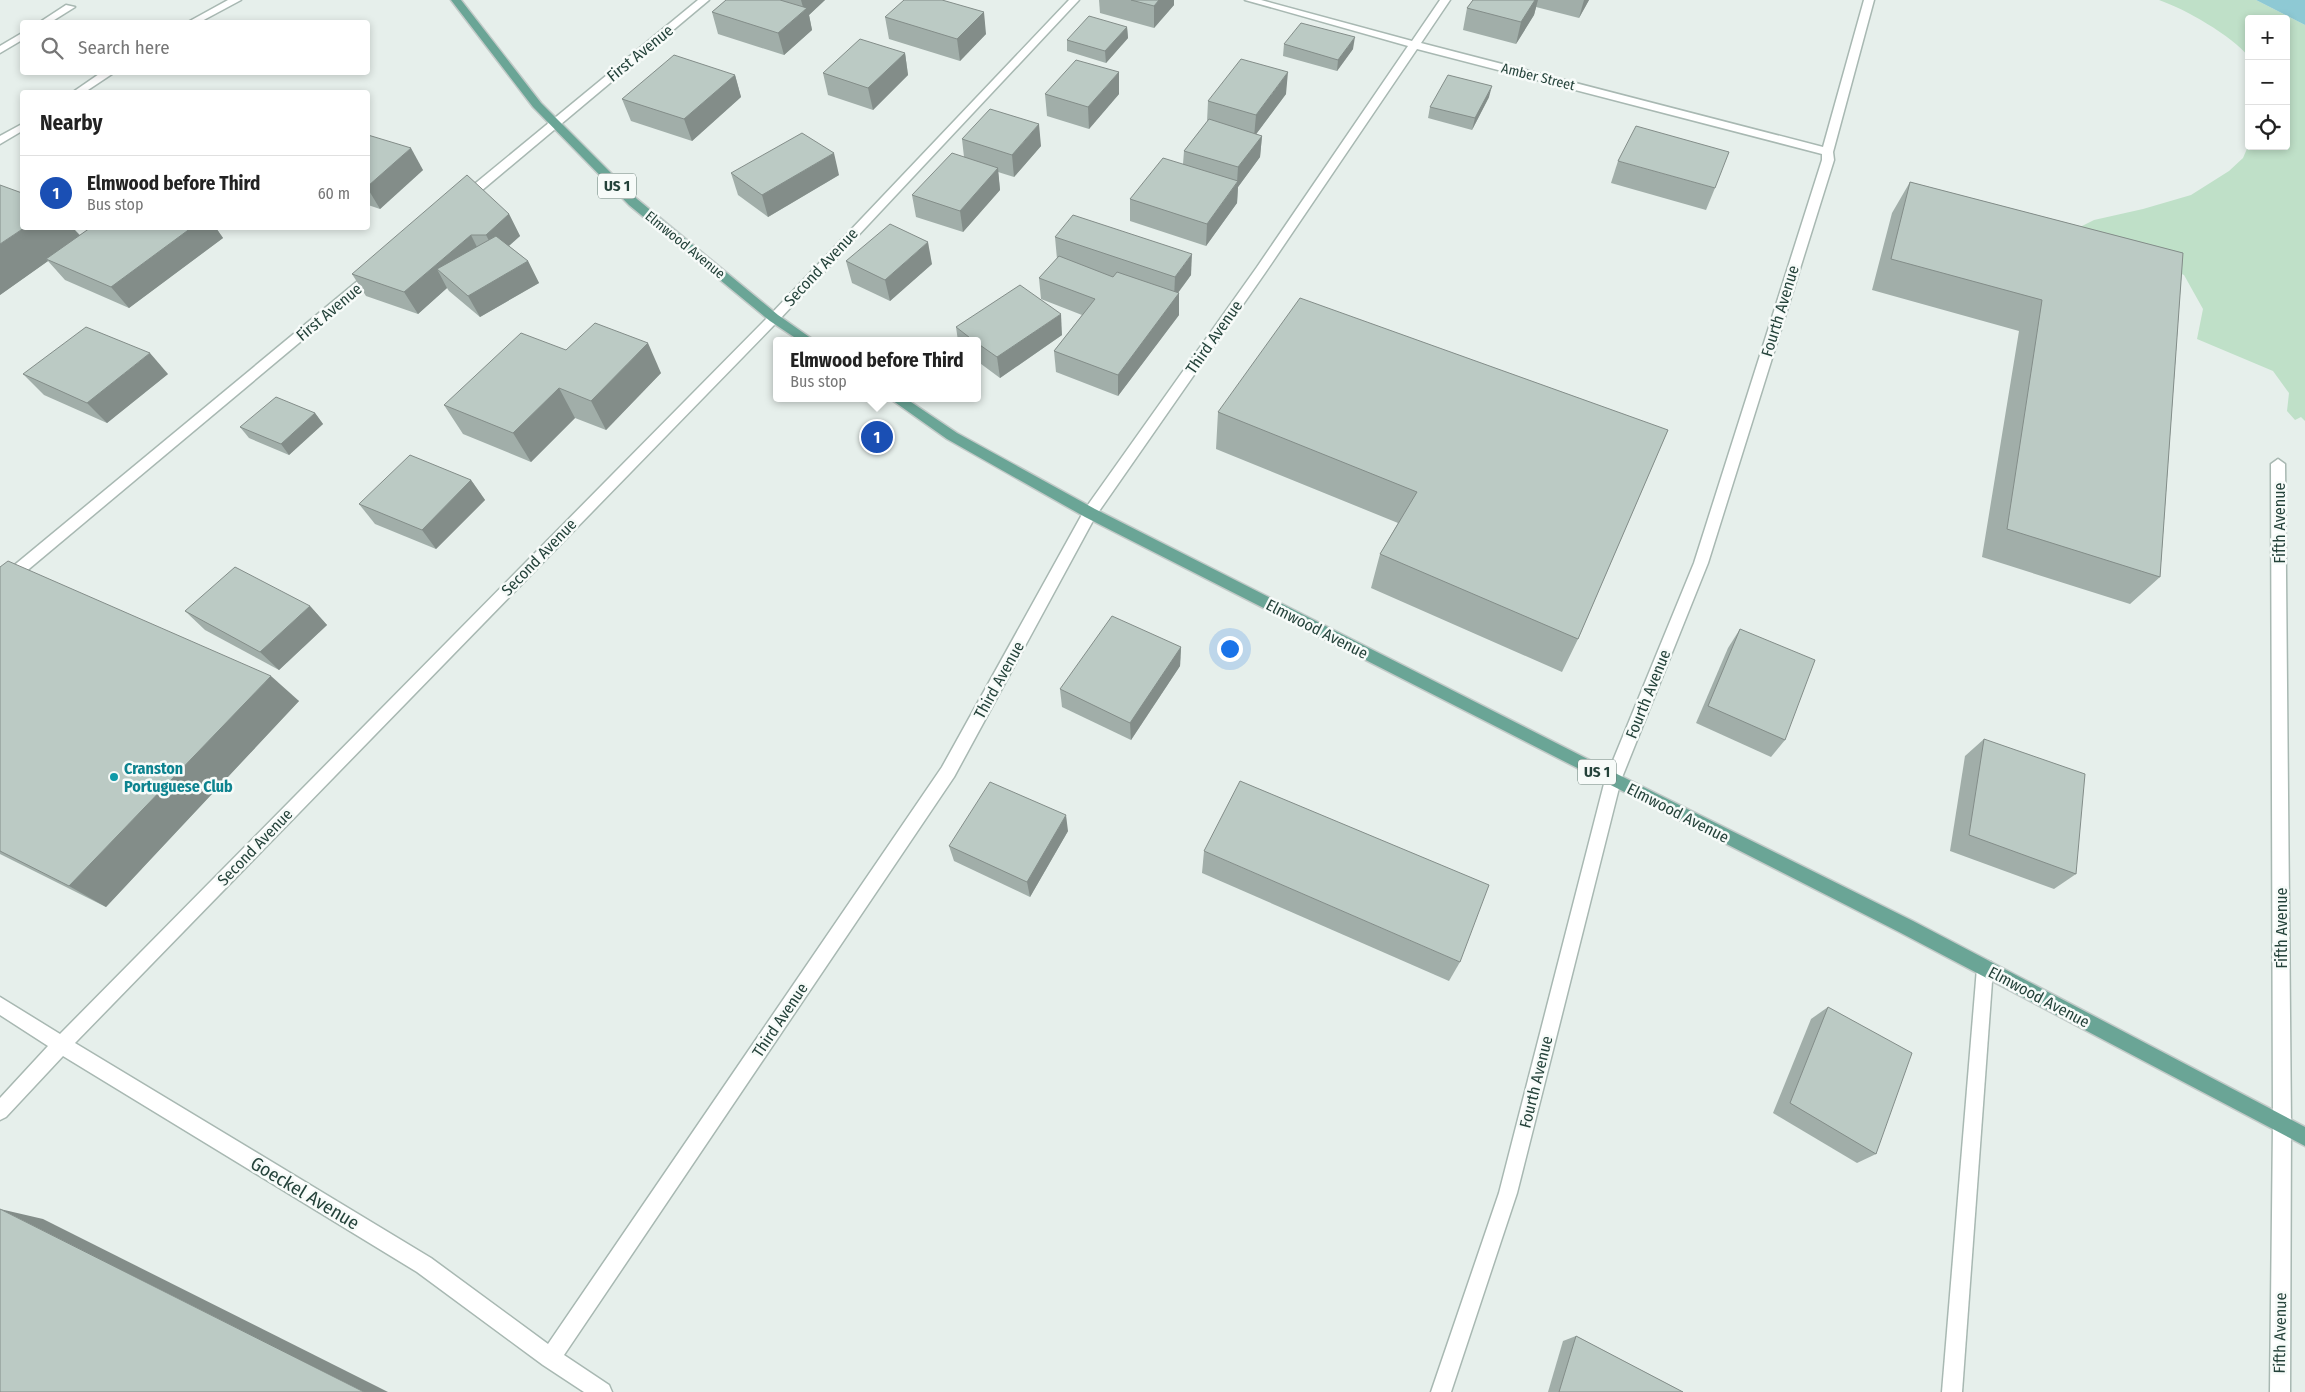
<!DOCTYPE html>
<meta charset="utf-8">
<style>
:root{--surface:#fff;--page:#f2f2f2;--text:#222;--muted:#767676;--line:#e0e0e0;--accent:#7c3aed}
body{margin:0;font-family:"Fira Sans Condensed",sans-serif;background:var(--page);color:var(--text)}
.controls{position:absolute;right:15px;top:15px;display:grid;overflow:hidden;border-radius:5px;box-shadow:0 2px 8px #0003}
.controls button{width:45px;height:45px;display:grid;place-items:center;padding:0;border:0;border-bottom:1px solid var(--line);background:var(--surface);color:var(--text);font:25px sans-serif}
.you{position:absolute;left:1229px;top:648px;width:18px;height:18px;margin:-12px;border:4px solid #fff;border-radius:50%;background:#1a73e8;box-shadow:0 0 0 8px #1a73e833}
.badge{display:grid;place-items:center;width:32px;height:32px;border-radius:50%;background:var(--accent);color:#fff;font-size:16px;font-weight:700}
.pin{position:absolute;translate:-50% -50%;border:2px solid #fff;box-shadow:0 1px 5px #0006}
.popup{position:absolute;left:773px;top:337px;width:208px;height:65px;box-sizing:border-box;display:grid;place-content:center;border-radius:5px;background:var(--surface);filter:drop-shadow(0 1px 4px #0005);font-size:16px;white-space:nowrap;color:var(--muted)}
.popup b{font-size:19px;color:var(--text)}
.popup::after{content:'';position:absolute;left:50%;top:100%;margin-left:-10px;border:10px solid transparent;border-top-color:var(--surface)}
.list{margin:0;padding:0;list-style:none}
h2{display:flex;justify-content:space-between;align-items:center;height:65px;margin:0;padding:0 20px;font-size:21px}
h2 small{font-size:16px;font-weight:400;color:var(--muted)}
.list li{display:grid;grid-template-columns:32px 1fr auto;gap:15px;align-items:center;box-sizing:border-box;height:75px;padding:0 20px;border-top:1px solid var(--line)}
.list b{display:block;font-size:19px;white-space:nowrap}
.list p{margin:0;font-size:16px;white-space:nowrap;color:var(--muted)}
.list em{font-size:16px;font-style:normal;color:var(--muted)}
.icon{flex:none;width:28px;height:28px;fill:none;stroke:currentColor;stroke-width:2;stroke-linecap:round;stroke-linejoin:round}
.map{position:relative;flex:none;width:2305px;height:1392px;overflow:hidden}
.search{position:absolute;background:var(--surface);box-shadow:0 2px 8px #0003;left:20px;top:20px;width:350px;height:55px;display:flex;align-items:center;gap:12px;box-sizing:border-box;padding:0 18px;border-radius:5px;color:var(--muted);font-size:19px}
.panel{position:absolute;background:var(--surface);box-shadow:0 2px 8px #0003;left:20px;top:90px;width:350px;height:140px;border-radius:5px}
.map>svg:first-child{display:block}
.green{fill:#bfe0c8}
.water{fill:#8ec9d4}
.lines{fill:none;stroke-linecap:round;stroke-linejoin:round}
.minor-casing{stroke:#a8b8b2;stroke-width:3}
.major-casing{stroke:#c2cac8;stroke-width:3}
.minor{fill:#fff;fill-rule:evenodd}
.major{fill:#6aa596;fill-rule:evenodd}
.wall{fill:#a1aea9}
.shaded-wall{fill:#838d89}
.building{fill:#bbcac4;stroke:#838d89}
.culture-dot{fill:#0f9aa8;stroke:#f7fbf9;stroke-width:2}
.labels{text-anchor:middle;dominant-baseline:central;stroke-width:5;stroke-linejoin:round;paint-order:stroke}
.far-street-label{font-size:14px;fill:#24423a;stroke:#f7fbf9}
.shield{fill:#f7fbf9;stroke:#637a73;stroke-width:1}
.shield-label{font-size:15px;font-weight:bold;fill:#24423a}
.street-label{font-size:16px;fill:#24423a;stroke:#f7fbf9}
.culture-label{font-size:16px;font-weight:bold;fill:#0d838f;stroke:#f7fbf9;text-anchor:start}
.near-street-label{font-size:19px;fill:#24423a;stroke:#f7fbf9}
</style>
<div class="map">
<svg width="2305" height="1392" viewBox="0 0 2305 1392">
<rect width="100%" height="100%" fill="#e6efeb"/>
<path class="green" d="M2159 0H2256L2305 25V421L2301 417 2295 420 2287 411 2289 393 2273 371 2197 339 2203 309 2184 275 2074 230 2094 220 2143 209 2191 195 2229 171 2243 158 2249 144V146H2286V19H2249V57C2231 35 2185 9 2159 0Z"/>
<polygon class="water" points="2256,0 2305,0 2305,25"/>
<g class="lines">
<defs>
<g id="minor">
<polygon points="228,0 241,0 200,22 188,22"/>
<polygon points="698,0 709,0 468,202 460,202 460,196"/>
<polygon points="1069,0 1079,0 778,321 75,1043 431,1258 548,1344 942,767 1085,509 1257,267 1408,46 1245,0 1261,0 1412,41 1440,0 1450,0 1421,43 1823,147 1864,0 1874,0 1833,152 1834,160 1708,563 1621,780 1517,1193 1451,1392 1431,1392 1499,1193 1605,780 1694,563 1822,160 1822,154 1417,49 1265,273 1095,517 954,777 564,1355 609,1385 612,1392 584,1392 543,1365 417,1272 63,1056 6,1117 0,1120 0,1098 48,1046 0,1015 0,997 60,1034 770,315"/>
<polygon points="66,5 75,7 51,22 40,22"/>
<polygon points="22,33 22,40 0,53 0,46"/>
<polygon points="102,72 115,72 85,92 73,92"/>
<polygon points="22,124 22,131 0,144 0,136"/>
<polygon points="375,269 381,273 379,276 5,589 0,591 0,577 371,270"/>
<polygon points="2278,459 2285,464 2291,1125 2290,1392 2270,1392 2273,1125 2271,464"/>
<polygon points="1985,960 1991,962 1993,968 1962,1392 1942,1392 1977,968 1979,962"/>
</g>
<g id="major">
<polygon points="451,0 461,0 541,103 637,199 778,315 815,341 800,341 770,321 629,205 533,107"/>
<polygon points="889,398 905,398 957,433 1095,509 1619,775 1913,921 2305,1127 2305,1146 1901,933 1085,517 947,439"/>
</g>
</defs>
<use href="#minor" class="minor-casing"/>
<use href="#major" class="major-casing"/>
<use href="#minor" class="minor"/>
<use href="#major" class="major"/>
</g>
<g class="wall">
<polygon points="726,0 825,0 809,15 812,30 784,55 718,34 712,12"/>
<polygon points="1099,0 1174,0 1174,5 1154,28 1100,13"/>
<polygon points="1473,0 1589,0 1579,18 1536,7 1534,15 1516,44 1463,30 1467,8"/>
<polygon points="885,17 986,34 960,61 889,39"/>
<polygon points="1127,27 1128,38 1106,63 1067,51 1067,40"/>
<polygon points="1284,44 1353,49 1337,71 1283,56"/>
<polygon points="905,53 908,75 873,110 828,95 823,73"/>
<polygon points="735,75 741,97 692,141 631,121 622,99"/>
<polygon points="1045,94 1119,94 1089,129 1047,116"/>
<polygon points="1286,94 1256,134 1262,136 1260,157 1238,187 1237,203 1206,246 1130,221 1130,199 1183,164 1184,151 1207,122 1208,101"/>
<polygon points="1489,97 1472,130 1428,118 1430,107"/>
<polygon points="368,135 423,170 380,209 368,205"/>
<polygon points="962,139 1041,146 1014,177 998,172 1000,190 963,232 916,217 912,195 964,157"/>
<polygon points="1618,161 1715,188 1706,210 1611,183"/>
<polygon points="731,173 839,175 768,217 738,195"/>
<polygon points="1910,182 2183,253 2160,577 2130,604 1982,557 2019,331 1872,290 1892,213"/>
<polygon points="509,214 520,236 509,246 528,261 539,283 480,317 449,291 447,288 418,314 366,296 352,274"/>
<polygon points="22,228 73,228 80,235 90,228 216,228 223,238 129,308 65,280 48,261 0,295"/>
<polygon points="257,228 269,228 265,230"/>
<polygon points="1055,237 1191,275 1178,293 1179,293 1179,315 1118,396 1056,372 1054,351 1082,315 1041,299 1039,278 1057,259"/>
<polygon points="846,261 932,264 890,301 852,283"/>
<polygon points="956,327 1062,335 1000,378 977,361 977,341 958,341"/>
<polygon points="566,350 661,373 606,430 575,418 531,462 463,434 444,405"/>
<polygon points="23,374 168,374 107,423 44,395"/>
<polygon points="1218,412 1668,430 1578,639 1562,672 1371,588 1380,554 1398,523 1216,449"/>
<polygon points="315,413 323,424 289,455 249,438 240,427"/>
<polygon points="471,480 485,500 436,549 375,524 359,504"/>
<polygon points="0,567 299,701 106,907 0,854"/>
<polygon points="310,606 327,625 279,670 205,630 185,611"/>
<polygon points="1740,629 1785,740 1771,757 1696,723 1728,648"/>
<polygon points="1181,647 1180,666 1131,740 1062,707 1060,689"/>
<polygon points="1984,739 2076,874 2054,889 1950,851 1965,756"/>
<polygon points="1068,831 1030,897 954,861 949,846"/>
<polygon points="1204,851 1460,962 1449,981 1202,873"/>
<polygon points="1828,1007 1876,1154 1857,1163 1773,1113 1811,1019"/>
<polygon points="1576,1336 1683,1392 1548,1392 1563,1341"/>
</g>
<g class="shaded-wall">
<polygon points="801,0 825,0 809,15 812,30 784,55 778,33 804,11"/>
<polygon points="1159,0 1174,0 1174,5 1154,28 1154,6"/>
<polygon points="1535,0 1538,0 1534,15 1516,44 1521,22"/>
<polygon points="1584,0 1589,0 1579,18"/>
<polygon points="984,12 986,34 960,61 957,39"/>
<polygon points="1127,27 1128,38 1106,63 1105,51"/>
<polygon points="1355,37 1353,49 1337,71 1338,60"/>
<polygon points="905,53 908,75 873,110 868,88"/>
<polygon points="1119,72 1119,94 1089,129 1088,107"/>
<polygon points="1288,72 1286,94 1254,137 1256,115"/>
<polygon points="735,75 741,97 692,141 684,119"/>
<polygon points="1492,86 1489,97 1472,130 1475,118"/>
<polygon points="1039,124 1041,146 1014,177 1012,155"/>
<polygon points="1262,136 1260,157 1238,187 1237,203 1206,246 1207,224 1237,183 1238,167"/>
<polygon points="411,148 423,170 380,209 368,189 368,186"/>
<polygon points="834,153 839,175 768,217 762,195"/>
<polygon points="998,168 1000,190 963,232 960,211"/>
<polygon points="509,214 520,236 497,256 486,235"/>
<polygon points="24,228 73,228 81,237 46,259 48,261 0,295 0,244"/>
<polygon points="191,228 216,228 223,238 129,308 111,287"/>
<polygon points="471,235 482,257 437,269 447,288 418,314 404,292"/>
<polygon points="928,242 932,264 890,301 885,280"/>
<polygon points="1192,254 1191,275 1174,298 1175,277"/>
<polygon points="528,261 539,283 480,317 468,296"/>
<polygon points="1179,293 1179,315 1118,396 1118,375"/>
<polygon points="1061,314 1062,335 1000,378 997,357"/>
<polygon points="648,343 661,373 606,430 591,401"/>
<polygon points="150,353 168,374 107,423 87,403"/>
<polygon points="559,388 575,418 531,462 513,433"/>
<polygon points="315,413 323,424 289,455 281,444"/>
<polygon points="471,480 485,500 436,549 422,530"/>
<polygon points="310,606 327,625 279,670 260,652"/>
<polygon points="1181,647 1180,666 1131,740 1130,723"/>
<polygon points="271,676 299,701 106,907 69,886"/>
<polygon points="1066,815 1068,831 1030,897 1027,882"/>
<polygon points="0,1209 43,1219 388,1392 364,1392"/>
</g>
<g class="building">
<polygon points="726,0 780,0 807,8 778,33 712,12"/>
<polygon points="904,0 942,0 984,12 957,39 885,17"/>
<polygon points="1131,0 1159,0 1154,6"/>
<polygon points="1473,0 1535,0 1521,22 1467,8"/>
<polygon points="1089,16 1127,27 1105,51 1067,40"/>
<polygon points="1301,23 1355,37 1338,60 1284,44"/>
<polygon points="860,39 905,53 868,88 823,73"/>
<polygon points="674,55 735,75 684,119 622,99"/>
<polygon points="1241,59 1288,72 1256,115 1208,101"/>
<polygon points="1076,60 1119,72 1088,107 1045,94"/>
<polygon points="1448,75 1492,86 1475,118 1430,107"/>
<polygon points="990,109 1039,124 1012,155 962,139"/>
<polygon points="1209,119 1262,136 1238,167 1184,151"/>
<polygon points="1636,126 1729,152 1715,188 1618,161"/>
<polygon points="802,133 834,153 762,195 731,173"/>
<polygon points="368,135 411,148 368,186"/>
<polygon points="952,153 998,168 960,211 912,195"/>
<polygon points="1163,158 1238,181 1207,224 1130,199"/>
<polygon points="467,175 509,214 486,235 471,235 404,292 352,274"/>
<polygon points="1910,182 2183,253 2160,577 2007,529 2042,300 1891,259"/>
<polygon points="0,185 22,193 22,228 24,228 0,244"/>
<polygon points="1073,215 1192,254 1175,277 1055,237"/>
<polygon points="890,224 928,242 885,280 846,261"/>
<polygon points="90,228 191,228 111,287 46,259"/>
<polygon points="496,236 528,261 468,296 437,269"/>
<polygon points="1059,256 1113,277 1117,272 1179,293 1118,375 1054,351 1095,299 1039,278"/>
<polygon points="1020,285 1061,314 997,357 977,343 977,341 974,341 956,327"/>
<polygon points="1300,298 1668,430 1578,639 1380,554 1417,492 1218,412"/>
<polygon points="595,323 648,343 591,401 559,388 513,433 444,405 521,333 566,350"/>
<polygon points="86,327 150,353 87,403 23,374"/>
<polygon points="276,397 315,413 281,444 240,427"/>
<polygon points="410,455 471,480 422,530 359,504"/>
<polygon points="8,561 271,676 69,886 0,851 0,567"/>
<polygon points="235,567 310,606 260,652 185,611"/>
<polygon points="1112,616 1181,647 1130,723 1060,689"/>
<polygon points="1740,629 1815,660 1785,740 1708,706"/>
<polygon points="1984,739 2085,774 2076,874 1969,835"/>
<polygon points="1240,781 1489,885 1460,962 1204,851"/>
<polygon points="990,782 1066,815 1027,882 949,846"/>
<polygon points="1828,1007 1912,1053 1876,1154 1790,1103"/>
<polygon points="0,1209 364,1392 0,1392"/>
<polygon points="1576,1336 1683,1392 1559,1392"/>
</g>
<circle class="culture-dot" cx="114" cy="777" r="5"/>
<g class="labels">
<g class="far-street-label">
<text transform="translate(1538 77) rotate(14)">Amber Street</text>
<text transform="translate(685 245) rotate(39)">Elmwood Avenue</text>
</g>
<g class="shield">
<rect x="598" y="173.5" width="38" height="25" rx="4"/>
<rect x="1578" y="759.5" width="38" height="25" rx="4"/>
</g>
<g class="shield-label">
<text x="617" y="186">US 1</text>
<text x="1597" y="772">US 1</text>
</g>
<g class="street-label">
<text transform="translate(640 53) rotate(-39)">First Avenue</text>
<text transform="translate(821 267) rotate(-47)">Second Avenue</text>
<text transform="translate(1780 311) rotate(-73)">Fourth Avenue</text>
<text transform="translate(329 312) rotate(-40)">First Avenue</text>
<text transform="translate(1214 337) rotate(-55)">Third Avenue</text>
<text transform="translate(2279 523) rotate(-90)">Fifth Avenue</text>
<text transform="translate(539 557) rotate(-46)">Second Avenue</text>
<text transform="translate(1317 629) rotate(27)">Elmwood Avenue</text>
<text transform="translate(999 680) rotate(-61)">Third Avenue</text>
<text transform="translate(1648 694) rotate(-68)">Fourth Avenue</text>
<text transform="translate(1678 813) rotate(27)">Elmwood Avenue</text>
<text transform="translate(255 847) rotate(-46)">Second Avenue</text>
<text transform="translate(2281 928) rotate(-90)">Fifth Avenue</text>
<text transform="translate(2039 997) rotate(28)">Elmwood Avenue</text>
<text transform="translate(780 1020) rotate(-56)">Third Avenue</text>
<text transform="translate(1536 1082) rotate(-76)">Fourth Avenue</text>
<text transform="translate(2280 1333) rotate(-89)">Fifth Avenue</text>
</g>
<g class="culture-label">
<text x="124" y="768">Cranston<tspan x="124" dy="18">Portuguese Club</tspan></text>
</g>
<g class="near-street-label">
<text transform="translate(305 1193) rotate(31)">Goeckel Avenue</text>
</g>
</g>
</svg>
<div class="controls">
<button>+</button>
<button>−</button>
<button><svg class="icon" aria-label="locate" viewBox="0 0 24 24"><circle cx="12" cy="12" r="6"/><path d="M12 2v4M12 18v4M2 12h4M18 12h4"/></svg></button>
</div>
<div class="you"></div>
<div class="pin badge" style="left:877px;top:437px;background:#1a4fb4">1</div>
<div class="popup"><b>Elmwood before Third</b>Bus stop</div>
<div class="search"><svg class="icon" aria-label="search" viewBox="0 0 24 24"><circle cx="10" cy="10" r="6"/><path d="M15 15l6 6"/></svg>Search here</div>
<section class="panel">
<h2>Nearby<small></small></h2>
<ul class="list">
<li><span class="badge" style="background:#1a4fb4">1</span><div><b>Elmwood before Third</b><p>Bus stop</p></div><em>60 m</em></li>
</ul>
</section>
</div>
